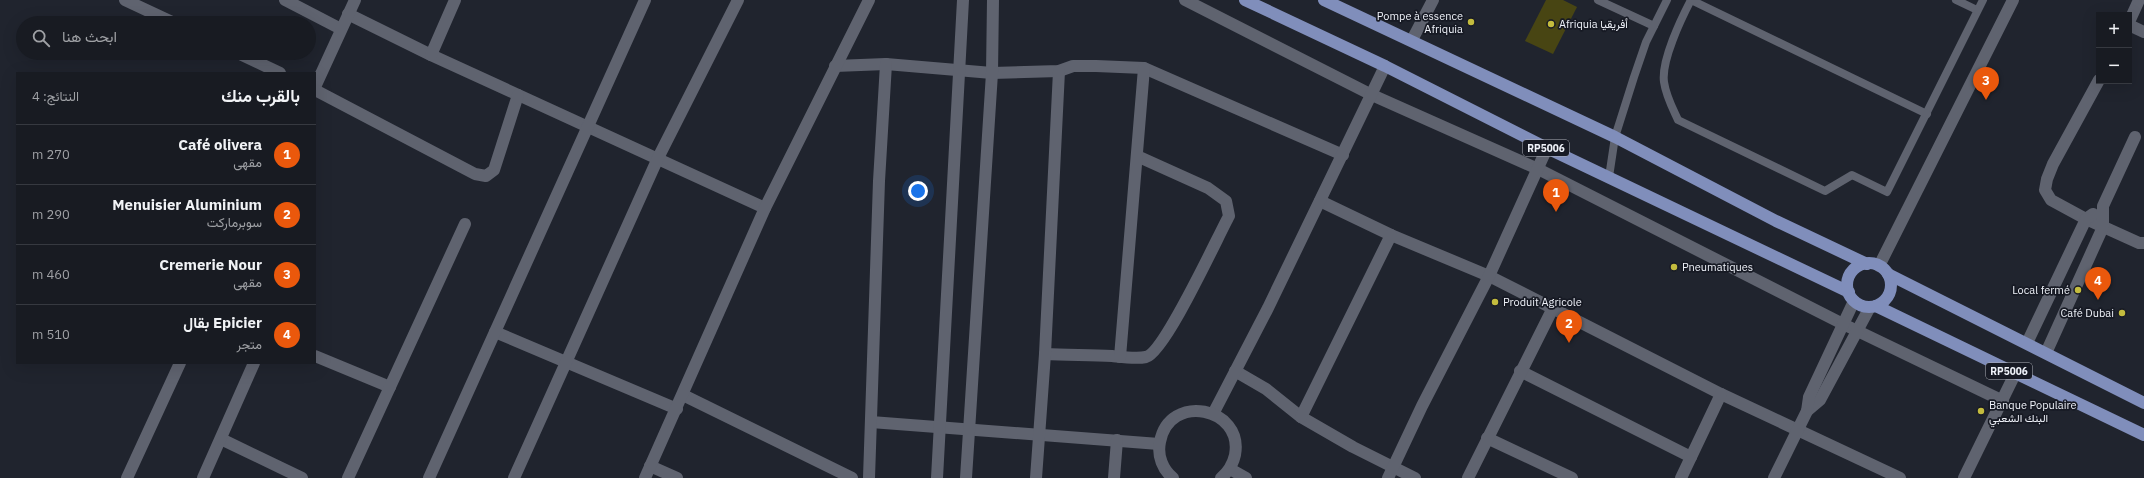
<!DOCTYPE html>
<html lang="ar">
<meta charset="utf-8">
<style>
:root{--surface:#181b22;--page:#21242a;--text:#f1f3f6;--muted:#9fa1a5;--line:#363940;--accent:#ea580c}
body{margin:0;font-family:"IBM Plex Sans",Vazirmatn,sans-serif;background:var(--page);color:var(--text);direction:rtl}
.controls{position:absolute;right:12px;top:12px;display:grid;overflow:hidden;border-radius:0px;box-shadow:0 4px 16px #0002}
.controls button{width:36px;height:36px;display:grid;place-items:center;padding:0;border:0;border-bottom:1px solid var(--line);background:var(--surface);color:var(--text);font:20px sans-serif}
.you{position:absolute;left:918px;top:191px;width:14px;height:14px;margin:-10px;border:3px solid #fff;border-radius:50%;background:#1a73e8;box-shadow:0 0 0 6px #1a73e833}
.badge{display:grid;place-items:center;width:26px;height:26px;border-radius:50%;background:var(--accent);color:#fff;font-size:13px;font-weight:700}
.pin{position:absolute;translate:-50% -33px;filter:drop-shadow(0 1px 2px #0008)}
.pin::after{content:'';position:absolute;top:21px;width:14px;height:12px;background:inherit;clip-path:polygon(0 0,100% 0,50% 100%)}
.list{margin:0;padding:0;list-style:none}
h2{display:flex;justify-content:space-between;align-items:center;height:52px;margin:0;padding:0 16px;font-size:17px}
h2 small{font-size:13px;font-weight:400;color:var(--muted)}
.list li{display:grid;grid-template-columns:26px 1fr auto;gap:12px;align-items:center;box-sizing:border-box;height:60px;padding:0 16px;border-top:1px solid var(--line)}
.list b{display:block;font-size:15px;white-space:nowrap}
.list p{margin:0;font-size:13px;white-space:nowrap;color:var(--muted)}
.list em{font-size:13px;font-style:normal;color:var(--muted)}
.icon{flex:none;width:22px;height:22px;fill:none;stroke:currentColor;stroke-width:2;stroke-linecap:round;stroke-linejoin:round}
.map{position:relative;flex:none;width:2144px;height:478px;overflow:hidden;direction:ltr}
.search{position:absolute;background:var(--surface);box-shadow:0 4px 16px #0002;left:16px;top:16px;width:300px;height:44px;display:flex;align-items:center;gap:10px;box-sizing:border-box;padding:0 14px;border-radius:22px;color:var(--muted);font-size:15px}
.panel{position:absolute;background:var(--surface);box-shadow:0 4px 16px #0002;left:16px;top:72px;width:300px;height:292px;border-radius:0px;direction:rtl}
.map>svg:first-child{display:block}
.building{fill:#484513}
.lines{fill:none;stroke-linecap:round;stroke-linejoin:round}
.lane{stroke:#5f636f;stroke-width:8}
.street{stroke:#5f636f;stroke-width:12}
.primary{stroke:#808ebb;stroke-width:12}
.poi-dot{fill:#c4bc3e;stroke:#171a24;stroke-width:1.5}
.labels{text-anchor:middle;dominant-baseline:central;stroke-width:3.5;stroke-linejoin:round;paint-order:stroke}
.shield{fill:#171a24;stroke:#aeb1b9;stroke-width:1}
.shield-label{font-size:10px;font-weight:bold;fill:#eff2f9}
.poi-label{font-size:11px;fill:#eff2f9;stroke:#171a24;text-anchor:start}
</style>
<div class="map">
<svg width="2144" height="478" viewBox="0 0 2144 478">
<rect width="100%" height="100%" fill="#20242e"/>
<polygon class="building" points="1546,0 1563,0 1577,7 1553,54 1525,41"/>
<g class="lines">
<g class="lane">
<polyline points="1598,0 1654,26"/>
<path d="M1691 0C1681 19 1661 61 1664 82 1666 96 1672 107 1678 120L1825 191 1852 175 1887 192 1983 0"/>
<polyline points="1691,0 1927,114"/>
<polyline points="1956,0 1977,10"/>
<polyline points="1609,177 1615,137 1634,77 1646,42 1667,0"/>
</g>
<g class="street">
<polyline points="125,0 174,23"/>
<polyline points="285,0 341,29"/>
<polyline points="1185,0 1372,95 1538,169 1843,324 2003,401"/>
<polyline points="348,14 431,55 765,208"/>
<polyline points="2129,22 2139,0"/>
<polyline points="2129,25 2144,32"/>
<polyline points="1412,40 1433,0"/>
<polyline points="238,53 280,73"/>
<polyline points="431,55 455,0"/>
<polyline points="835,66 886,64 992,73 1059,71 1073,66 1096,66 1144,68 1343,155"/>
<polyline points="2099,80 2053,164 2047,179 2045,190 2051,200 2086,219 2139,243 2144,243"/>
<polyline points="315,87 355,0"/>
<polyline points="315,90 475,174 486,176 494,170 518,95"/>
<polyline points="1320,201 1391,235 1489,276 1721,394 1900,478"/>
<polyline points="1879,266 2013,0"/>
<polyline points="495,332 677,409"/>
<polyline points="2027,343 2086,219 2093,214"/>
<polyline points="2046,353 2103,227 2103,206 2135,137"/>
<path d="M1045 354C1067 355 1090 355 1112 356 1122 357 1136 359 1146 357 1165 352 1217 238 1229 216L1226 201 1208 188 1137 156"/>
<polyline points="315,356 390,387"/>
<polyline points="1120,357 1144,68"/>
<polyline points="1235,371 1266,389 1301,417 1353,447 1415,478"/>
<polyline points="1520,371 1691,457"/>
<polyline points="683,395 852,478"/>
<polyline points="1807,411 1820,400 1870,307"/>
<polyline points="1213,414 1268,308 1385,66"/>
<polyline points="1301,417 1391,235"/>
<polyline points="871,422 1159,444"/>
<polyline points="1487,438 1572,478"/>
<polyline points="221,439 302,478"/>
<polyline points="650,466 677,478"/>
<polyline points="1230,469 1246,478"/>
<polyline points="127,478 180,363"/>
<polyline points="203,478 254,363"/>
<polyline points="348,478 465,224"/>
<polyline points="429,478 645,0"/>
<polyline points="514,478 658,158 738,0"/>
<polyline points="645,478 765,208 869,0"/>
<polyline points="869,478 879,181 886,64"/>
<polyline points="937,478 963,0"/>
<polyline points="966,478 992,73 993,0"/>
<polyline points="1036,478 1045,354 1059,71"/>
<polyline points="1114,478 1117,440"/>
<path d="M1173 478C1163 470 1157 456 1160 442 1169 392 1244 407 1235 455 1233 464 1228 472 1221 478"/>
<polyline points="1388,478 1422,406 1489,276 1547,148"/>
<polyline points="1468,478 1553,308"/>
<polyline points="1681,478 1721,394"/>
<polyline points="1774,478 1807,411 1809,397 1854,301"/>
<polyline points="1964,478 2015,374"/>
</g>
<g class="primary">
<polyline points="1245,0 1385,66 1547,148 1849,292"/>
<polyline points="1324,0 1615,137 1776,221 1867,264"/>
<circle cx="1869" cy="285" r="22"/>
<polyline points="1888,274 2144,403"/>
<polyline points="1876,306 2144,435"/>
</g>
</g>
<g class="poi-dot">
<circle cx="1471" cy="22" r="4"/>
<circle cx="1551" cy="24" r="4"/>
<circle cx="1674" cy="267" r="4"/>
<circle cx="2078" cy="290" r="4"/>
<circle cx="1495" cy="302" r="4"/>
<circle cx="2122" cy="313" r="4"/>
<circle cx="1981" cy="411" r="4"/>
</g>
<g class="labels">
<g class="shield">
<rect x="1523" y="140" width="46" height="16" rx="3"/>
<rect x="1986" y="363" width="46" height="16" rx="3"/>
</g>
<g class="shield-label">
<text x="1546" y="148">RP5006</text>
<text x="2009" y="371">RP5006</text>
</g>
<g class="poi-label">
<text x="1463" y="16" text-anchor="end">Pompe à essence<tspan x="1463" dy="13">Afriquia</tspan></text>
<text x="1559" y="24">Afriquia أفريقيا</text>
<text x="1682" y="267">Pneumatiques</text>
<text x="2070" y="290" text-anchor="end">Local fermé</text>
<text x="1503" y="302">Produit Agricole</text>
<text x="2114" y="313" text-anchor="end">Café Dubai</text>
<text x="1989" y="405">Banque Populaire<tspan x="1989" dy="13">البنك الشعبي</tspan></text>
</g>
</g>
</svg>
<div class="controls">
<button>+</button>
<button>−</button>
</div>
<div class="you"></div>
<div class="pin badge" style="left:1556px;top:212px">1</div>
<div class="pin badge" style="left:1569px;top:343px">2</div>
<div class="pin badge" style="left:1986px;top:100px">3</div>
<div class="pin badge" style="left:2098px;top:300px">4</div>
<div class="search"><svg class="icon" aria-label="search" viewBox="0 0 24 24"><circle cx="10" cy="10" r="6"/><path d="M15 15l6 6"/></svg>ابحث هنا</div>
<section class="panel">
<h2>بالقرب منك<small>النتائج: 4</small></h2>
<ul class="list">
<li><span class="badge">1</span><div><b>Café olivera</b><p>مقهى</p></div><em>270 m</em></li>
<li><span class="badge">2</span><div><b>Menuisier Aluminium</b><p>سوبرماركت</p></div><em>290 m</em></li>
<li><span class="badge">3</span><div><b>Cremerie Nour</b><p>مقهى</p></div><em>460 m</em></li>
<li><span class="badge">4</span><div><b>Epicier بقال</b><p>متجر</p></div><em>510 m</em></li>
</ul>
</section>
</div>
